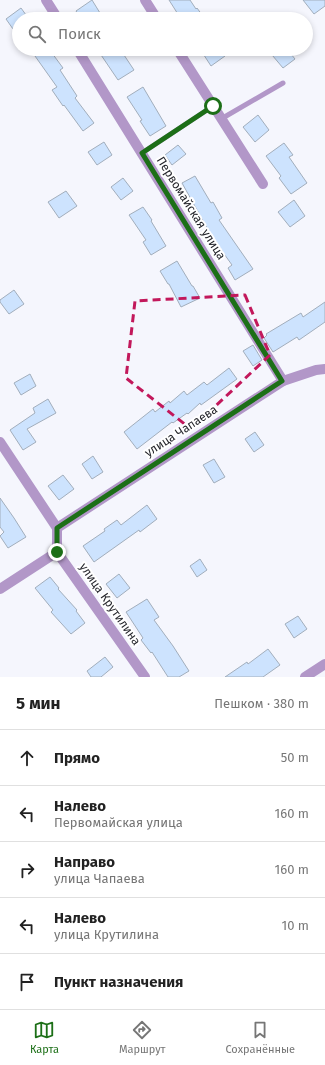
<!DOCTYPE html>
<html lang="ru">
<meta charset="utf-8">
<style>
:root{--surface:#fff;--page:#f6f6f6;--text:#222;--muted:#767676;--line:#e0e0e0;--accent:#1c6f17}
body{margin:0;font-family:"Fira Sans",sans-serif;background:var(--page);color:var(--text)}
.stop{position:absolute;width:12px;height:12px;margin:-9px;border:3px solid #1c6f17;border-radius:50%;background:#fff}
.stop.end{background:#1c6f17;border-color:#fff;box-shadow:0 1px 4px #0008}
.list{margin:0;padding:0;list-style:none}
h2{display:flex;justify-content:space-between;align-items:center;height:52px;margin:0;padding:0 16px;font-size:17px}
h2 small{font-size:13px;font-weight:400;color:var(--muted)}
.list li{display:grid;grid-template-columns:26px 1fr auto;gap:12px;align-items:center;box-sizing:border-box;height:56px;padding:0 16px;border-top:1px solid var(--line)}
.list b{display:block;font-size:15px;white-space:nowrap}
.list p{margin:0;font-size:13px;white-space:nowrap;color:var(--muted)}
.list em{font-size:13px;font-style:normal;color:var(--muted)}
.icon{flex:none;width:22px;height:22px;fill:none;stroke:currentColor;stroke-width:2;stroke-linecap:round;stroke-linejoin:round}
.map{position:relative;flex:none;width:325px;height:677px;overflow:hidden}
.search{position:absolute;background:var(--surface);box-shadow:0 2px 6px #0003;left:12px;right:12px;top:12px;height:44px;display:flex;align-items:center;gap:10px;box-sizing:border-box;padding:0 14px;border-radius:22px;color:var(--muted);font-size:15px}
.sheet{height:332px;background:var(--surface)}
nav{display:flex;justify-content:space-around;align-items:center;box-sizing:border-box;height:56px;border-top:1px solid var(--line);background:var(--surface);font-size:11px;color:var(--muted)}
nav a{display:grid;justify-items:center;gap:2px}
nav .on{color:var(--accent)}
.map>svg:first-child{display:block}
.building{fill:#cde3fe;stroke:#a2aebc}
.lines{fill:none;stroke-linecap:round;stroke-linejoin:round}
.service{stroke:#b297c8;stroke-width:5}
.minor{stroke:#b297c8;stroke-width:10}
.route{stroke:#1c6f17;stroke-width:5}
.marked{fill:none;stroke:#c2185b;stroke-width:3;stroke-dasharray:8 5;stroke-linejoin:round}
.labels{text-anchor:middle;dominant-baseline:central;stroke-width:4;stroke-linejoin:round;paint-order:stroke}
.street-label{font-size:12px;fill:#24252b;stroke:#fff}
</style>
<div class="map">
<svg width="325" height="677" viewBox="0 0 325 677">
<rect width="100%" height="100%" fill="#f5f6fd"/>
<g class="building">
<polygon points="92,0 100,13 91,19 81,19 76,11"/>
<polygon points="169,0 190,0 196,9 197,8 205,19 181,19"/>
<polygon points="303,0 325,0 325,6 314,14"/>
<polygon points="21,8 29,19 19,19 19,25 13,29 6,19"/>
<polygon points="30,49 49,49 63,68 60,70 77,96 75,98 94,123 83,131 64,105 63,106 52,90 57,87"/>
<polygon points="97,49 120,49 134,70 118,80"/>
<polygon points="200,49 220,49 225,56 211,66"/>
<polygon points="267,49 287,49 295,59 283,68"/>
<polygon points="143,87 166,126 150,136 140,121 142,120 127,97"/>
<polygon points="258,115 269,130 255,142 243,127"/>
<polygon points="104,142 112,155 97,165 88,152"/>
<polygon points="284,143 293,155 289,157 307,183 291,194 279,178 281,176 266,156"/>
<polygon points="178,145 186,154 172,165 165,155"/>
<polygon points="195,176 211,203 213,202 222,218 219,220 253,269 235,280 228,268 232,265 212,237 182,183"/>
<polygon points="123,178 133,191 121,200 111,187"/>
<polygon points="66,191 77,206 59,218 48,202"/>
<polygon points="294,200 305,216 290,227 278,212"/>
<polygon points="143,207 152,220 151,221 166,246 151,255 143,242 146,240 129,215"/>
<polygon points="177,261 192,286 193,286 200,298 181,307 169,284 168,284 160,271"/>
<polygon points="14,290 24,304 9,314 0,302 0,300"/>
<polygon points="325,302 325,322 299,340 297,337 273,352 264,338 267,335 266,334 301,313 303,317"/>
<polygon points="253,345 262,360 253,366 243,351"/>
<polygon points="229,368 237,379 201,405 200,403 188,414 187,413 173,423 172,422 137,449 124,432 153,409 155,412 169,401 170,403 184,391 187,395 204,382 207,385"/>
<polygon points="30,374 36,386 21,395 14,383"/>
<polygon points="48,399 56,413 27,429 36,442 23,450 10,430 35,413 33,408"/>
<polygon points="255,432 264,445 254,452 245,439"/>
<polygon points="93,456 103,472 92,479 82,464"/>
<polygon points="214,459 225,477 214,483 203,465"/>
<polygon points="63,475 74,489 59,500 48,486"/>
<polygon points="0,498 14,518 26,537 8,548 0,536 4,532 0,527"/>
<polygon points="147,505 157,519 140,532 139,530 94,562 83,546 105,531 104,529 117,520 121,525"/>
<polygon points="200,559 207,570 197,577 190,566"/>
<polygon points="119,574 130,588 117,598 106,584"/>
<polygon points="50,577 59,588 58,589 77,610 76,611 85,623 71,634 51,612 53,610 35,588"/>
<polygon points="147,599 159,617 154,620 173,646 189,671 179,677 168,677 152,652 151,653 141,640 143,638 126,612"/>
<polygon points="298,616 307,629 294,638 285,624"/>
<polygon points="268,649 280,665 263,677 225,677 247,662 248,664"/>
<polygon points="105,657 113,667 101,677 91,677 87,671"/>
</g>
<g class="lines">
<g class="service">
<polyline points="221,119 283,83"/>
<polyline points="142,153 213,106"/>
</g>
<g class="minor">
<polyline points="46,0 58,19"/>
<polyline points="145,0 157,19"/>
<polyline points="77,49 283,381"/>
<polyline points="177,49 263,184"/>
<polyline points="0,442 57,528 57,552 145,677"/>
<polyline points="57,528 283,381 316,370 325,369"/>
<polyline points="0,589 57,552"/>
<polyline points="305,677 325,664"/>
</g>
</g>
<g class="lines">
<polyline class="route" points="57,552 57,528 282,381 142,153 213,106"/>
</g>
<path class="marked" d="M245 295 270 355 191 429 126 378 135 301Z"/>
<g class="labels">
<g class="street-label">
<text transform="translate(191 208) rotate(58)">Первомайская улица</text>
<text transform="translate(181 431) rotate(-33)">улица Чапаева</text>
<text transform="translate(110 604) rotate(55)">улица Крутилина</text>
</g>
</g>
</svg>
<div class="stop" style="left:213px;top:106px"></div>
<div class="stop end" style="left:57px;top:552px"></div>
<div class="search"><svg class="icon" aria-label="search" viewBox="0 0 24 24"><circle cx="10" cy="10" r="6"/><path d="M15 15l6 6"/></svg>Поиск</div>
</div>
<section class="sheet">
<h2>5 мин<small>Пешком · 380 m</small></h2>
<ul class="list">
<li><svg class="icon" aria-label="ahead" viewBox="0 0 24 24"><path d="M12 20V5M6 11l6-6 6 6"/></svg><div><b>Прямо</b></div><em>50 m</em></li>
<li><svg class="icon" aria-label="left" viewBox="0 0 24 24"><path d="M17 20v-9H6M10 6l-5 5 5 5"/></svg><div><b>Налево</b><p>Первомайская улица</p></div><em>160 m</em></li>
<li><svg class="icon" aria-label="right" viewBox="0 0 24 24"><path d="M7 20v-9h11M14 6l5 5-5 5"/></svg><div><b>Направо</b><p>улица Чапаева</p></div><em>160 m</em></li>
<li><svg class="icon" aria-label="left" viewBox="0 0 24 24"><path d="M17 20v-9H6M10 6l-5 5 5 5"/></svg><div><b>Налево</b><p>улица Крутилина</p></div><em>10 m</em></li>
<li><svg class="icon" aria-label="arrive" viewBox="0 0 24 24"><path d="M6 21V4h12l-3 4 3 4H6"/></svg><div><b>Пункт назначения</b></div></li>
</ul>
</section>
<nav>
<a class="on"><svg class="icon" aria-label="map" viewBox="0 0 24 24"><path d="M3 6l6-2 6 2 6-2v14l-6 2-6-2-6 2zM9 4v14M15 6v14"/></svg>Карта</a>
<a><svg class="icon" aria-label="directions" viewBox="0 0 24 24"><path d="M12 3l9 9-9 9-9-9zM9 14v-3h6M13 9l2 2-2 2"/></svg>Маршрут</a>
<a><svg class="icon" aria-label="saved" viewBox="0 0 24 24"><path d="M7 4h10v16l-5-4-5 4z"/></svg>Сохранённые</a>
</nav>
